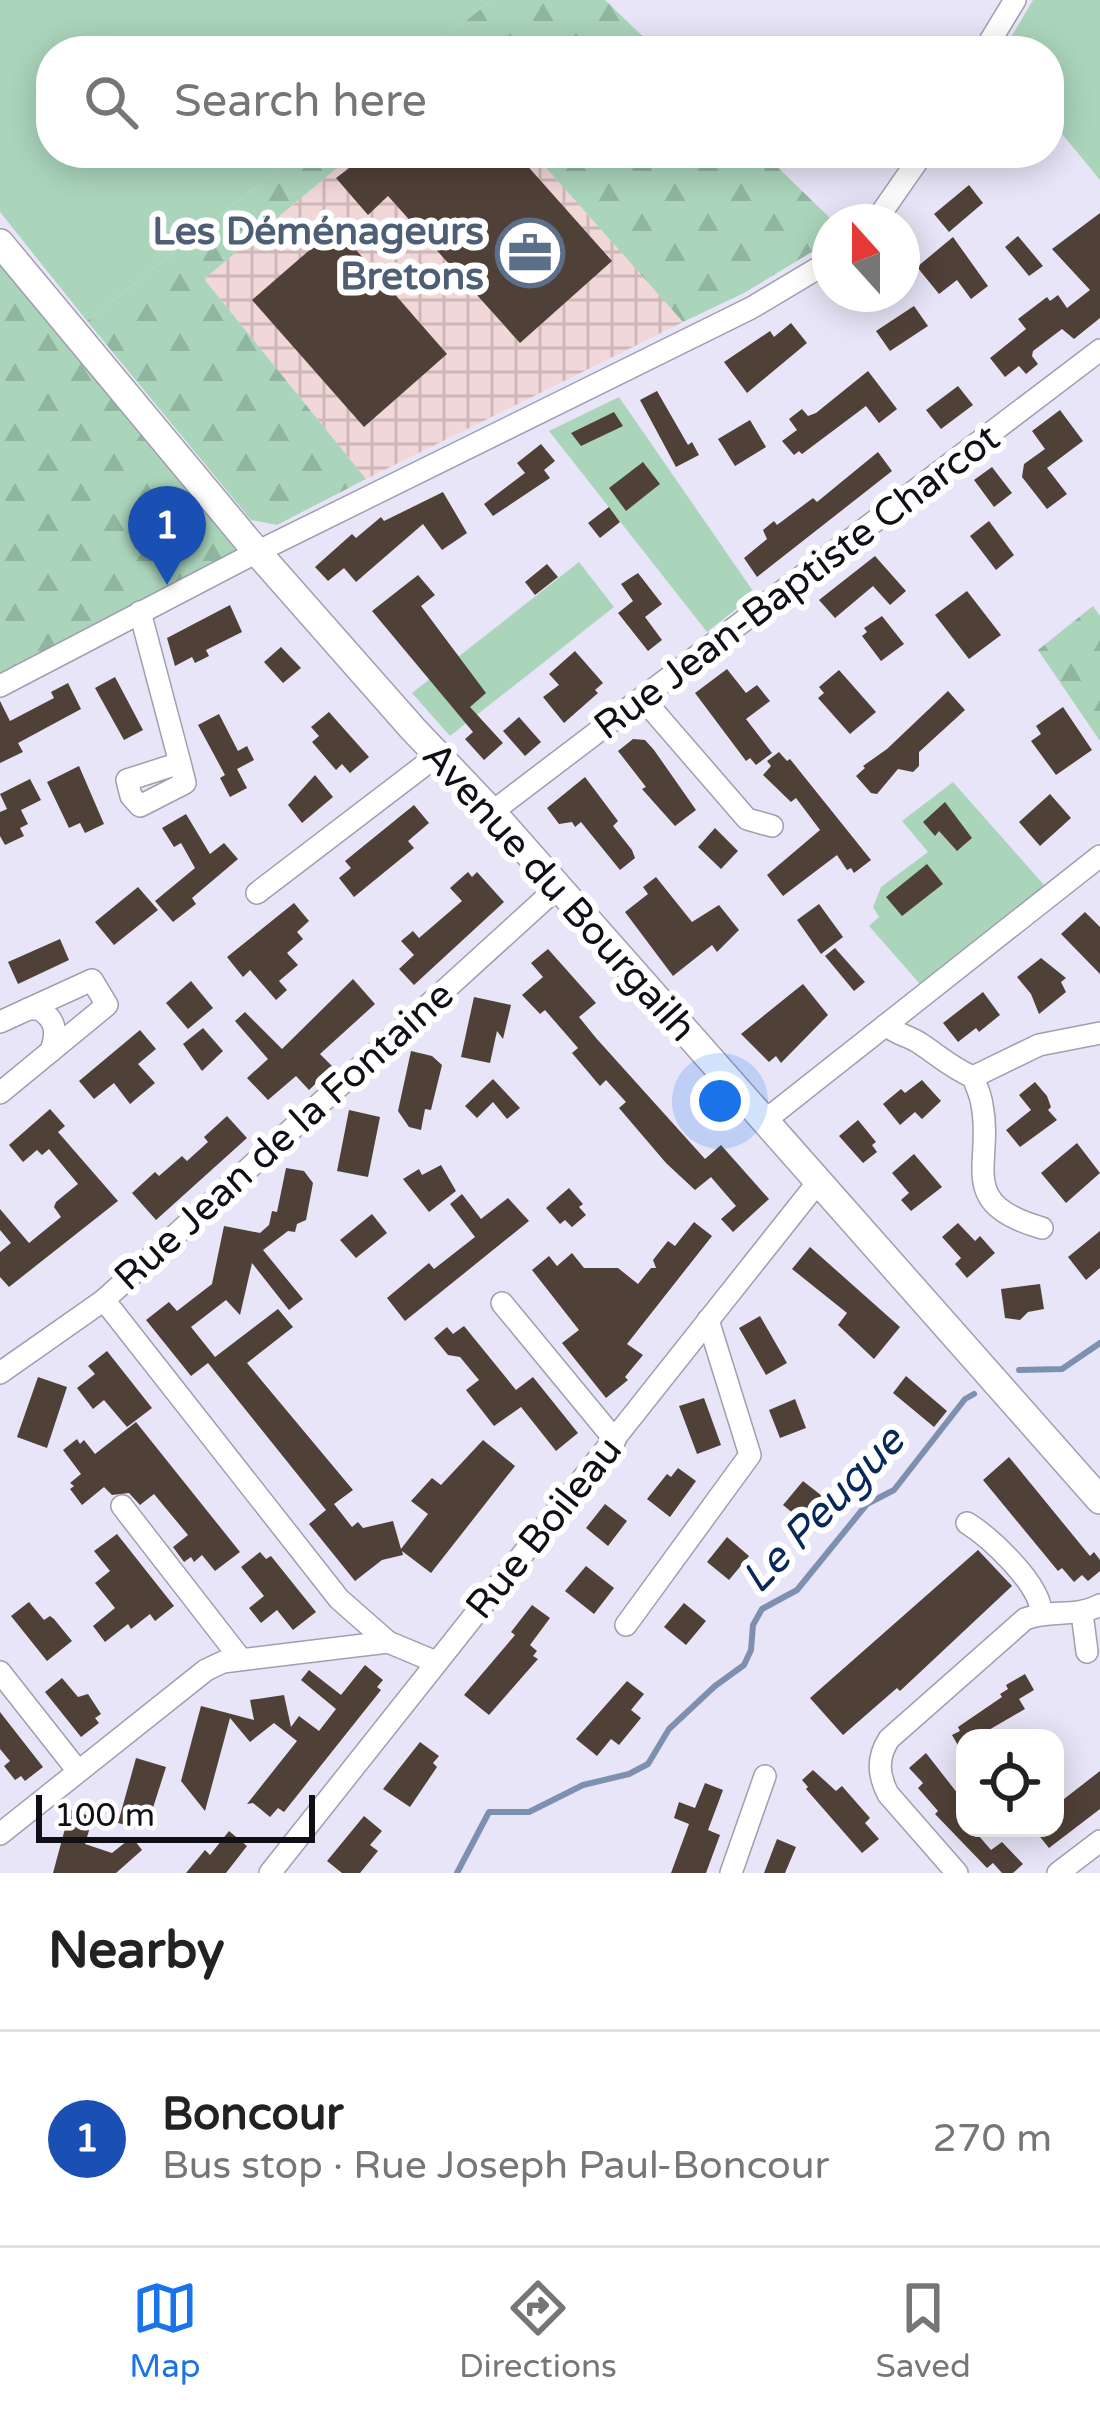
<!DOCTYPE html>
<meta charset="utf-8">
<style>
:root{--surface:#fff;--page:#f6f6f6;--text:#222;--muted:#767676;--line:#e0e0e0;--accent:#1a73e8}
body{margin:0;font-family:"Varela Round",sans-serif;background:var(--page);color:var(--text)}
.controls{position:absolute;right:36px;bottom:36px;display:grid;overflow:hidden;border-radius:24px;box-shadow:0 6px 30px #0003}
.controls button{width:108px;height:108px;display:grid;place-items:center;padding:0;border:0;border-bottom:3px solid var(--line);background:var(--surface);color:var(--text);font:60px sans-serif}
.compass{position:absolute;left:812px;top:204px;width:108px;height:108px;border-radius:50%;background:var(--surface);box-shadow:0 6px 30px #0003;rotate:339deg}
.scale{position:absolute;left:36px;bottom:30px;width:279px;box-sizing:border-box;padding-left:12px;border:6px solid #100f15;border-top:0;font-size:33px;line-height:42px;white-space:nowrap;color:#100f15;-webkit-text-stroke:9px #fff;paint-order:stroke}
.you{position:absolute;left:720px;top:1101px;width:42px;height:42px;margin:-30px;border:9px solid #fff;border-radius:50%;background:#1a73e8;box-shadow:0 0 0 18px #1a73e833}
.badge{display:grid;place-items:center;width:78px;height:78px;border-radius:50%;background:var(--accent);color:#fff;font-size:39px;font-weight:700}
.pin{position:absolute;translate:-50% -99px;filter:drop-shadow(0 3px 6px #0008)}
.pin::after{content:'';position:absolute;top:63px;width:42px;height:36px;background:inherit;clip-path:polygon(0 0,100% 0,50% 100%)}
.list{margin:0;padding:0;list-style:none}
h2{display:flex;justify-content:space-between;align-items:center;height:156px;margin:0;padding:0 48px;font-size:51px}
h2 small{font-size:39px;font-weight:400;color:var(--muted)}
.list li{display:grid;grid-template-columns:78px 1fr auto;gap:36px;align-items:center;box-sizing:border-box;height:216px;padding:0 48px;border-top:3px solid var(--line)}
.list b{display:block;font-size:45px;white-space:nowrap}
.list p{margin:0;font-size:39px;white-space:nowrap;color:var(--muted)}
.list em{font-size:39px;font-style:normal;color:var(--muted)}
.icon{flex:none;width:66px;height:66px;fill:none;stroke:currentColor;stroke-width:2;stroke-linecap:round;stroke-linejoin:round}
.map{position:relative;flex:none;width:1100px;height:1873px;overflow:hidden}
.search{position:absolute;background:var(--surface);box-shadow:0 6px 30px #0003;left:36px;right:36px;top:36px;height:132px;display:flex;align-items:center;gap:30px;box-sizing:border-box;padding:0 42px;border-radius:48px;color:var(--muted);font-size:45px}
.sheet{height:372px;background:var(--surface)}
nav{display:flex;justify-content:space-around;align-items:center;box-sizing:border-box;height:168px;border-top:3px solid var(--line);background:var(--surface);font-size:33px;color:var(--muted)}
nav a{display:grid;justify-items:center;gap:6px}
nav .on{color:var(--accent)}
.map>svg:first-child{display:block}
.industrial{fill:url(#industrial-grid)}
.green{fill:#aad5bb}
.forest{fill:url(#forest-firs)}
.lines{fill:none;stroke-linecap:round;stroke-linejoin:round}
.stream{stroke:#7d90b0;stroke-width:6}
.building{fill:#504138}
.minor-casing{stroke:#a19eaf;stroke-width:24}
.major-casing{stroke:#a19eaf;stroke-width:30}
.minor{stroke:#fff;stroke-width:21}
.major{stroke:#fff;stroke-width:27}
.labels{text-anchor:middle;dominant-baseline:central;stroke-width:12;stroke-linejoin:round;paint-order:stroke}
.service-label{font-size:39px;font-weight:bold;fill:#4e5e75;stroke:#fff;text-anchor:end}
.street-label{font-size:39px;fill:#100f15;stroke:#fff}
.water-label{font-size:42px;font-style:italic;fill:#08285a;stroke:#fff}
</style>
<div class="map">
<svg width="1100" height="1873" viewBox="0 0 1100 1873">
<defs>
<pattern id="industrial-grid" width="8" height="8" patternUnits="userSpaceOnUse" patternTransform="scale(3)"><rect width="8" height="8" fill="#f1d7d7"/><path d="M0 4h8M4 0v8" fill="none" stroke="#ceb7b8"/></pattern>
<pattern id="forest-firs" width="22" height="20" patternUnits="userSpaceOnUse" patternTransform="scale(3)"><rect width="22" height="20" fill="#aad5bb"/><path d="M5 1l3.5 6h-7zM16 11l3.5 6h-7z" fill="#91b6a0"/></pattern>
</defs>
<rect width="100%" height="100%" fill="#e8e5f8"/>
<polygon class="industrial" points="355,153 533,153 683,322 366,479 204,279"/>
<g class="green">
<polygon points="0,0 492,0 428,51 51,51 51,153 299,153 87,321 0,212"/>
<polygon points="1033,0 1100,0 1100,180 1049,118 1049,51 1003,51"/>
<polygon points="619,397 755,594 707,632 549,431"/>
<polygon points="579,562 614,607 450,736 412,693"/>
<polygon points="953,782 1045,886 920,984 869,926 879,917 873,907 881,887 928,852 902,821"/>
</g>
<g class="forest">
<polygon points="492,0 605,0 658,51 428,51"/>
<polygon points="299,153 355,153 204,279 366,479 277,525 251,520 87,321"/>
<polygon points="533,153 763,153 834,222 830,222 830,241 744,293 683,322"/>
<polygon points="0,243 257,552 0,686"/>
<polygon points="1093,606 1100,616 1100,741 1038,650"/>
</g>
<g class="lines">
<g class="stream">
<polyline points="1019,1370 1062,1369 1100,1343"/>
<polyline points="457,1873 489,1812 529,1812 583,1785 629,1774 648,1764 669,1729 715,1686 744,1665 751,1650 753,1625 762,1609 797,1590 867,1504 894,1490 965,1399 974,1394"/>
</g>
</g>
<g class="building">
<polygon points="369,153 516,153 612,261 520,343 388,196 368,215 336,178"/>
<polygon points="969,185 983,203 949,232 934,214"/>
<polygon points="1100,213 1100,318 1074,339 1062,329 1033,351 1032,356 1038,364 1026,374 1019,366 1005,377 990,358 1026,329 1018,319 1047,297 1050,301 1058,295 1067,308 1090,290 1052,249"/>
<polygon points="336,227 447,354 364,427 252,300"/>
<polygon points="1018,236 1043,266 1029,276 1005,247"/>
<polygon points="953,237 988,286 971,299 957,280 939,294 917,267"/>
<polygon points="914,306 928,326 890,351 876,331"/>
<polygon points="791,323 807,343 747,393 724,362 770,331 774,337"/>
<polygon points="868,371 897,409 879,423 866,406 802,454 799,451 794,455 782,441 797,430 789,419 802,409 808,416 816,413"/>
<polygon points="958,386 973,405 941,429 926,410"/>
<polygon points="657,391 688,445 692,442 699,455 676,467 640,400"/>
<polygon points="1060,410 1083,441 1047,468 1067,494 1047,509 1022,477 1024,464 1045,449 1032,431"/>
<polygon points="614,412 623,426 581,446 571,433"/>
<polygon points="750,420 766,447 735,466 718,439"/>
<polygon points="541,444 555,461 544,470 550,478 493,516 484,504 525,473 517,463"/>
<polygon points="878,452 892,471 757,577 744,558 767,539 763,530 774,521 777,525 813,498 817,502"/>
<polygon points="643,462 660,484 626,511 609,488"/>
<polygon points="992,467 1012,493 994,507 974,480"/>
<polygon points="443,492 467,533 442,550 423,524 356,582 344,568 328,581 315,567 352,534 356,538 381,517 384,521"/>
<polygon points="609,507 620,522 600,538 588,523"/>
<polygon points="989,521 1014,555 996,570 970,536"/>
<polygon points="875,556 906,591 890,605 873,586 835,618 819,600"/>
<polygon points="547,564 558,577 535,595 525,582"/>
<polygon points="638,573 662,604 645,617 662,640 648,651 618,613 633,601 621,584"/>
<polygon points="418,575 435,595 421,606 486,693 470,707 503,743 484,760 465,739 473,732 372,611"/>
<polygon points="967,591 1001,635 969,659 935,615"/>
<polygon points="230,605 242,632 206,650 209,656 195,663 192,657 175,666 167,638"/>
<polygon points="882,616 904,644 881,661 862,636 867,632 864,628"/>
<polygon points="281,647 301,668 283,683 264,662"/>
<polygon points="575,651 603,683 595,690 598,693 564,723 543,697 559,685 549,674"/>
<polygon points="727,669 746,693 757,685 770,701 746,719 772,753 756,765 750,758 746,761 695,693"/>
<polygon points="839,670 876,712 850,734 818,698 824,693 819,687"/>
<polygon points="115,677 143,730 124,740 95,688"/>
<polygon points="68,683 81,709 18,743 23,752 0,763 0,701 10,721 54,698 51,692"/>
<polygon points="948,691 965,710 919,752 919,766 913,772 898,769 877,794 871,793 856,776 865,768 863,766 887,749"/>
<polygon points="1063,707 1092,750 1056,775 1031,741 1041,734 1036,726"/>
<polygon points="329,712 369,757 350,773 342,764 336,770 312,742 319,736 311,727"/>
<polygon points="219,714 238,751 247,746 254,760 237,769 247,788 230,797 220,778 225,775 198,725"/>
<polygon points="519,717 541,742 525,756 503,731"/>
<polygon points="633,739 645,740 654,750 696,810 675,826 642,789 646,787 618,751"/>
<polygon points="779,752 787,761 790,759 871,860 854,873 851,868 847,870 837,855 783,896 767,875 820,830 796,798 791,802 763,775 771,766 767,761"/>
<polygon points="79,766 104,824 85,833 80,823 69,828 47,782"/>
<polygon points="315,775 333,797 302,823 288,805"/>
<polygon points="585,777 618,821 613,826 632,850 635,858 620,870 581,822 575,827 572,822 559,824 547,808"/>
<polygon points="30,779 41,800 21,810 28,824 20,828 24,836 5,845 0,836 0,812 7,809 0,794"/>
<polygon points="1050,794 1071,818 1040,846 1019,822"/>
<polygon points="945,802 972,838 957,851 939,831 935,836 923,822"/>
<polygon points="414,805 429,823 408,841 414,848 354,897 339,878 351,868 345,861"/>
<polygon points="186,814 210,854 224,843 238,859 192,898 196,904 173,922 155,901 195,868 181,843 174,847 162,828"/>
<polygon points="715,828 738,851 721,869 698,847"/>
<polygon points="927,864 943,884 902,916 886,897"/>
<polygon points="468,872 472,877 477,872 504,902 414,985 399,969 414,955 401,941 413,931 419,938 462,901 450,888"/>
<polygon points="656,877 692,922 719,905 739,930 717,952 712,945 673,976 625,912 648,894 643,887"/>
<polygon points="138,887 158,910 114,945 95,922"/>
<polygon points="294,903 309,921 297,932 303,939 287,953 298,965 279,981 287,990 276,1000 250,970 243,977 227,957"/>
<polygon points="819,904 843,937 821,954 797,920"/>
<polygon points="1085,912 1100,927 1100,974 1061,934"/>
<polygon points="60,939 69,960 18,984 8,962"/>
<polygon points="835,948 865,982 854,991 825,956"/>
<polygon points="548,949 596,1003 579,1017 596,1038 705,1159 721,1145 769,1199 733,1232 721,1219 736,1206 723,1191 711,1177 695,1190 666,1163 619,1108 626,1102 606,1080 600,1086 572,1053 578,1048 545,1010 540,1014 522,995 543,977 531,963"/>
<polygon points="1041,958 1066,978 1061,982 1066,992 1039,1014 1031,994 1017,977"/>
<polygon points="353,979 375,1004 320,1054 333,1067 309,1090 296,1076 268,1100 247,1078 268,1059 235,1021 245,1012 282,1049"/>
<polygon points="191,981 213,1008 188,1029 166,1003"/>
<polygon points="803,984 828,1015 781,1063 776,1056 769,1062 741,1034"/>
<polygon points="983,992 1000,1015 979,1032 976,1028 958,1042 943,1023"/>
<polygon points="474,997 511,1005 503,1039 497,1031 490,1063 461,1057"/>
<polygon points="203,1028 223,1051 202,1071 183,1044"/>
<polygon points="140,1030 156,1049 138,1064 155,1083 130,1104 114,1083 94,1099 79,1081"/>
<polygon points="411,1051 432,1056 442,1065 431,1110 425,1109 421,1130 409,1127 398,1111"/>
<polygon points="493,1079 520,1108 507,1119 493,1102 477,1118 465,1106"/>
<polygon points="922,1080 941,1101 922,1119 915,1112 900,1125 883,1104 901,1089 905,1093"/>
<polygon points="1035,1082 1047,1096 1051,1107 1048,1110 1057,1120 1020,1147 1006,1130 1031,1110 1019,1095"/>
<polygon points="50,1109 65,1126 58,1132 118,1201 9,1287 0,1277 0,1252 11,1243 0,1230 0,1209 29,1243 61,1217 54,1207 56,1202 78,1184 49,1149 42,1155 37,1150 23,1162 9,1145"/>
<polygon points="349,1110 380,1117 368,1177 337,1171"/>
<polygon points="227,1116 247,1138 156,1220 132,1193 155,1172 159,1176 182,1156 187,1161 208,1142 204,1137"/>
<polygon points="858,1120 876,1142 872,1145 877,1152 863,1163 839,1136"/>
<polygon points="1077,1143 1100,1173 1066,1203 1041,1173"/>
<polygon points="914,1154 942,1187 911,1211 901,1200 909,1193 892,1173"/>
<polygon points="441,1165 456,1191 429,1212 403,1179 419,1169 422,1175"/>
<polygon points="286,1168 304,1171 313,1183 306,1220 297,1224 295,1232 288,1231 263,1250 303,1299 289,1310 252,1263 240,1315 226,1300 191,1327 215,1357 278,1309 293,1327 247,1363 353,1490 334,1504 352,1527 358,1522 363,1528 393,1521 401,1549 428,1514 411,1501 432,1478 441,1485 483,1440 515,1466 431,1573 402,1551 403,1555 382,1560 355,1581 309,1524 326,1510 208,1363 191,1376 146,1320 169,1302 177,1311 212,1284 224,1226 260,1233 269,1225 272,1211 277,1212"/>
<polygon points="569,1188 583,1204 579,1207 586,1215 572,1227 565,1220 560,1224 546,1208"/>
<polygon points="462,1194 481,1219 508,1198 529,1221 405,1321 387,1298 429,1263 434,1269 475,1237 450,1204"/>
<polygon points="372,1214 387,1233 356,1258 340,1240"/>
<polygon points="694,1222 712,1236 627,1344 643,1355 625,1377 628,1380 606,1398 562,1343 579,1330 532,1270 549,1256 557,1266 572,1253 584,1268 618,1268 638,1284 651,1268 656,1268 653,1260 668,1241 675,1246"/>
<polygon points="958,1223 975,1241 980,1236 995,1253 967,1278 955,1264 961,1258 942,1237"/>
<polygon points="1100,1231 1100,1268 1086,1280 1068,1257"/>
<polygon points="810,1247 900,1327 874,1359 838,1325 847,1313 792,1269"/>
<polygon points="1040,1284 1044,1309 1028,1312 1020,1320 1005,1318 1001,1289"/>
<polygon points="760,1316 787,1363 766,1375 739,1328"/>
<polygon points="464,1326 516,1390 533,1377 578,1433 556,1451 521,1407 494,1426 466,1390 479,1380 460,1357 448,1355 434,1338 447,1327 453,1334"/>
<polygon points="107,1351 152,1408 127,1427 104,1400 93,1409 77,1388 95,1374 88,1366"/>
<polygon points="906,1376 947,1411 934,1427 893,1393"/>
<polygon points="38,1377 67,1387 47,1448 17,1437"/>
<polygon points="704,1398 721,1445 697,1454 679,1406"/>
<polygon points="795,1399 806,1428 780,1438 769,1410"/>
<polygon points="136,1422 240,1552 215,1571 202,1555 194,1562 191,1557 184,1562 173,1547 188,1535 154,1494 140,1505 129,1493 112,1495 104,1487 82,1505 70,1489 74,1486 70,1483 81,1474 63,1450 77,1439 80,1444 84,1440 95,1454"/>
<polygon points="1009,1457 1090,1556 1094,1552 1100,1560 1100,1571 1088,1581 1082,1575 1074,1582 1062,1568 1058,1571 983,1480"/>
<polygon points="678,1468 696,1481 670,1517 647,1499 667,1474 671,1477"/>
<polygon points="803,1481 831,1503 820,1517 814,1513 805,1523 783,1505"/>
<polygon points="605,1504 627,1521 608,1546 586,1528"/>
<polygon points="117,1534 174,1606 155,1621 150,1614 131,1629 128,1624 105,1642 93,1626 115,1608 95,1583 110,1571 94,1551"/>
<polygon points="727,1537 749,1556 729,1580 707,1562"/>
<polygon points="978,1550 1012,1586 900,1691 897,1688 843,1735 810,1698"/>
<polygon points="260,1552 266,1559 271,1556 316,1612 293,1630 277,1610 261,1623 249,1608 264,1596 241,1567"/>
<polygon points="586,1566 614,1588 594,1614 565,1591"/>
<polygon points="29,1602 44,1620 50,1616 54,1619 72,1641 47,1661 11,1616"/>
<polygon points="684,1603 706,1621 686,1645 664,1627"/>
<polygon points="532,1605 550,1618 530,1645 537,1651 533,1656 538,1659 489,1715 464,1695 515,1635 511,1632"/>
<polygon points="365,1665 383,1680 377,1687 381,1690 284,1812 278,1808 270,1817 253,1803 247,1804 297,1741 274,1723 250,1742 230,1718 205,1811 181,1781 201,1706 254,1720 250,1700 284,1695 291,1727 299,1716 319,1731 336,1709 301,1680 309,1670 341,1695"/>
<polygon points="1025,1674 1034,1690 1019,1699 1025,1709 975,1738 965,1738 965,1744 959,1747 952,1735 960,1731 958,1727 1002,1697 1000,1694 1008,1689 1006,1685"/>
<polygon points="62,1678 78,1697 88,1694 101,1714 95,1718 99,1723 81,1737 45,1692"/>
<polygon points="627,1681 644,1694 631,1710 641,1718 619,1745 611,1739 597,1756 576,1739"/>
<polygon points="0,1712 43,1767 25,1781 21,1776 15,1780 4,1766 10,1761 0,1749"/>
<polygon points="420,1742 439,1756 433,1763 437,1767 410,1807 383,1789"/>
<polygon points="926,1753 965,1803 965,1828 972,1828 991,1850 1002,1842 1023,1864 1013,1873 1002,1873 993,1863 987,1868 935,1814 938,1811 918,1788 923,1783 909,1768"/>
<polygon points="136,1758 166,1767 151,1814 146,1808 140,1829 118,1823"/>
<polygon points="813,1770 836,1791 842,1786 870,1818 865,1823 879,1839 862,1853 806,1789 808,1787 802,1780"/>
<polygon points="1100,1771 1100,1809 1049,1848 1033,1828 1055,1828 1055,1806"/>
<polygon points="705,1783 723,1790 708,1830 720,1835 706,1873 671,1873 689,1824 674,1818 679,1802 695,1808"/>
<polygon points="70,1810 93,1817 85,1844 112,1853 132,1837 142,1850 116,1873 53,1873"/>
<polygon points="364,1816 382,1831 370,1845 378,1851 360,1873 342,1873 327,1861"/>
<polygon points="229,1831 247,1846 226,1873 186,1873 205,1850 210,1855"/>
<polygon points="777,1839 796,1847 785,1873 764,1873"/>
</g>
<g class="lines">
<defs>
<g id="minor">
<polyline points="984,51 1015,0"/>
<polyline points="875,222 923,153"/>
<polyline points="140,612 180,763 185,783 140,806 131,796 127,780 180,763"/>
<polyline points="0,686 257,552 751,308 830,261"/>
<polyline points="644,700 747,819 772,826"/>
<polyline points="492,812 1100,350"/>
<polyline points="257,893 439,754"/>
<path d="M28 1009H39C57 1020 57 1033 51 1051"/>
<polyline points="0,1022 92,980 107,1005 0,1093"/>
<path d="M886 1025C897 1035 910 1036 921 1044 939 1056 952 1068 973 1077L1039 1045 1100 1033"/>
<path d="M973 1077C976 1086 981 1095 982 1105 994 1164 954 1203 1042 1228"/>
<polyline points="763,1122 1100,856"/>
<polyline points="104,1300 339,1599 388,1642"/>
<polyline points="502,1303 615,1440"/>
<polyline points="0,1373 104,1300 558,887"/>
<polyline points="122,1506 240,1658"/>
<path d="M967 1523C991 1538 1040 1584 1041 1612"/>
<polyline points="1082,1613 1087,1652"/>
<polyline points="626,1625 750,1455 708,1320"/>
<polyline points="0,1672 78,1771"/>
<polyline points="0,1834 206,1670 223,1662 388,1642 436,1662"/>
<polyline points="270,1873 818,1182"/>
<polyline points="731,1873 765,1776"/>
<path d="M957 1873 888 1794C878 1774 877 1758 889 1739L1025 1619C1050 1609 1076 1618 1100 1605"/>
<polyline points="1058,1873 1100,1841"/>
</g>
<polyline id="major" points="0,243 257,552 413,729 492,812 1100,1500"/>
</defs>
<use href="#minor" class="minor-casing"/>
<use href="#major" class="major-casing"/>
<use href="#minor" class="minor"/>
<use href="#major" class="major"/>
</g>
<defs>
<symbol id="office-ring" viewBox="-11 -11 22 22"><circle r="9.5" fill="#fff" stroke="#5c6f8a" stroke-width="1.5"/><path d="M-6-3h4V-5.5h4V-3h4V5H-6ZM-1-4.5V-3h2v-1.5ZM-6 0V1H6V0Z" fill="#5c6f8a"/></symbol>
</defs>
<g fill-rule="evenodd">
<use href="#office-ring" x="492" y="215" width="76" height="76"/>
</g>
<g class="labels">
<g class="service-label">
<text x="484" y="231">Les Déménageurs<tspan x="484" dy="45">Bretons</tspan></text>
</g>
<g class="street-label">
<text transform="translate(797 582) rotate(-37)">Rue Jean-Baptiste Charcot</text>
<text transform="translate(559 892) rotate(48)">Avenue du Bourgailh</text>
<text transform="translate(284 1136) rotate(-42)">Rue Jean de la Fontaine</text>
<text transform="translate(544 1528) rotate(-51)">Rue Boileau</text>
</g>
<g class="water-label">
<text transform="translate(823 1510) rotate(-46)">Le Peugue</text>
</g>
</g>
</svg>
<div class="controls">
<button><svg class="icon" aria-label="locate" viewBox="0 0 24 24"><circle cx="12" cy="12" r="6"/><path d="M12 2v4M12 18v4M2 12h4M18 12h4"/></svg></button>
</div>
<svg class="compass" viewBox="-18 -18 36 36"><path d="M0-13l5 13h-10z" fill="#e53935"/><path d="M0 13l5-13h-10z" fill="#767676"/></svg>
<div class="scale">100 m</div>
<div class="you"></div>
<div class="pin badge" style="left:167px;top:585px;background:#1a4fb4">1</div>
<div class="search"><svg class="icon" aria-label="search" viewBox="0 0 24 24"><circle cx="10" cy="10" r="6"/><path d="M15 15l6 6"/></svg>Search here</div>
</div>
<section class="sheet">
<h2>Nearby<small></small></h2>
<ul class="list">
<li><span class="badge" style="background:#1a4fb4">1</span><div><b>Boncour</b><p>Bus stop · Rue Joseph Paul-Boncour</p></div><em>270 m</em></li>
</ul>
</section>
<nav>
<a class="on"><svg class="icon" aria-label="map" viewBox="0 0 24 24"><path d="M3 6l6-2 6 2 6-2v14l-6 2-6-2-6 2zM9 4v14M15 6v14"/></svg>Map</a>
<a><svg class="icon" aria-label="directions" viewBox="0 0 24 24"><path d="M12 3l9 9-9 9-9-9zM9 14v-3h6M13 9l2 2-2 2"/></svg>Directions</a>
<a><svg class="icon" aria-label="saved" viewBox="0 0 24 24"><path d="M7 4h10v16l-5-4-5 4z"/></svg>Saved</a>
</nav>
